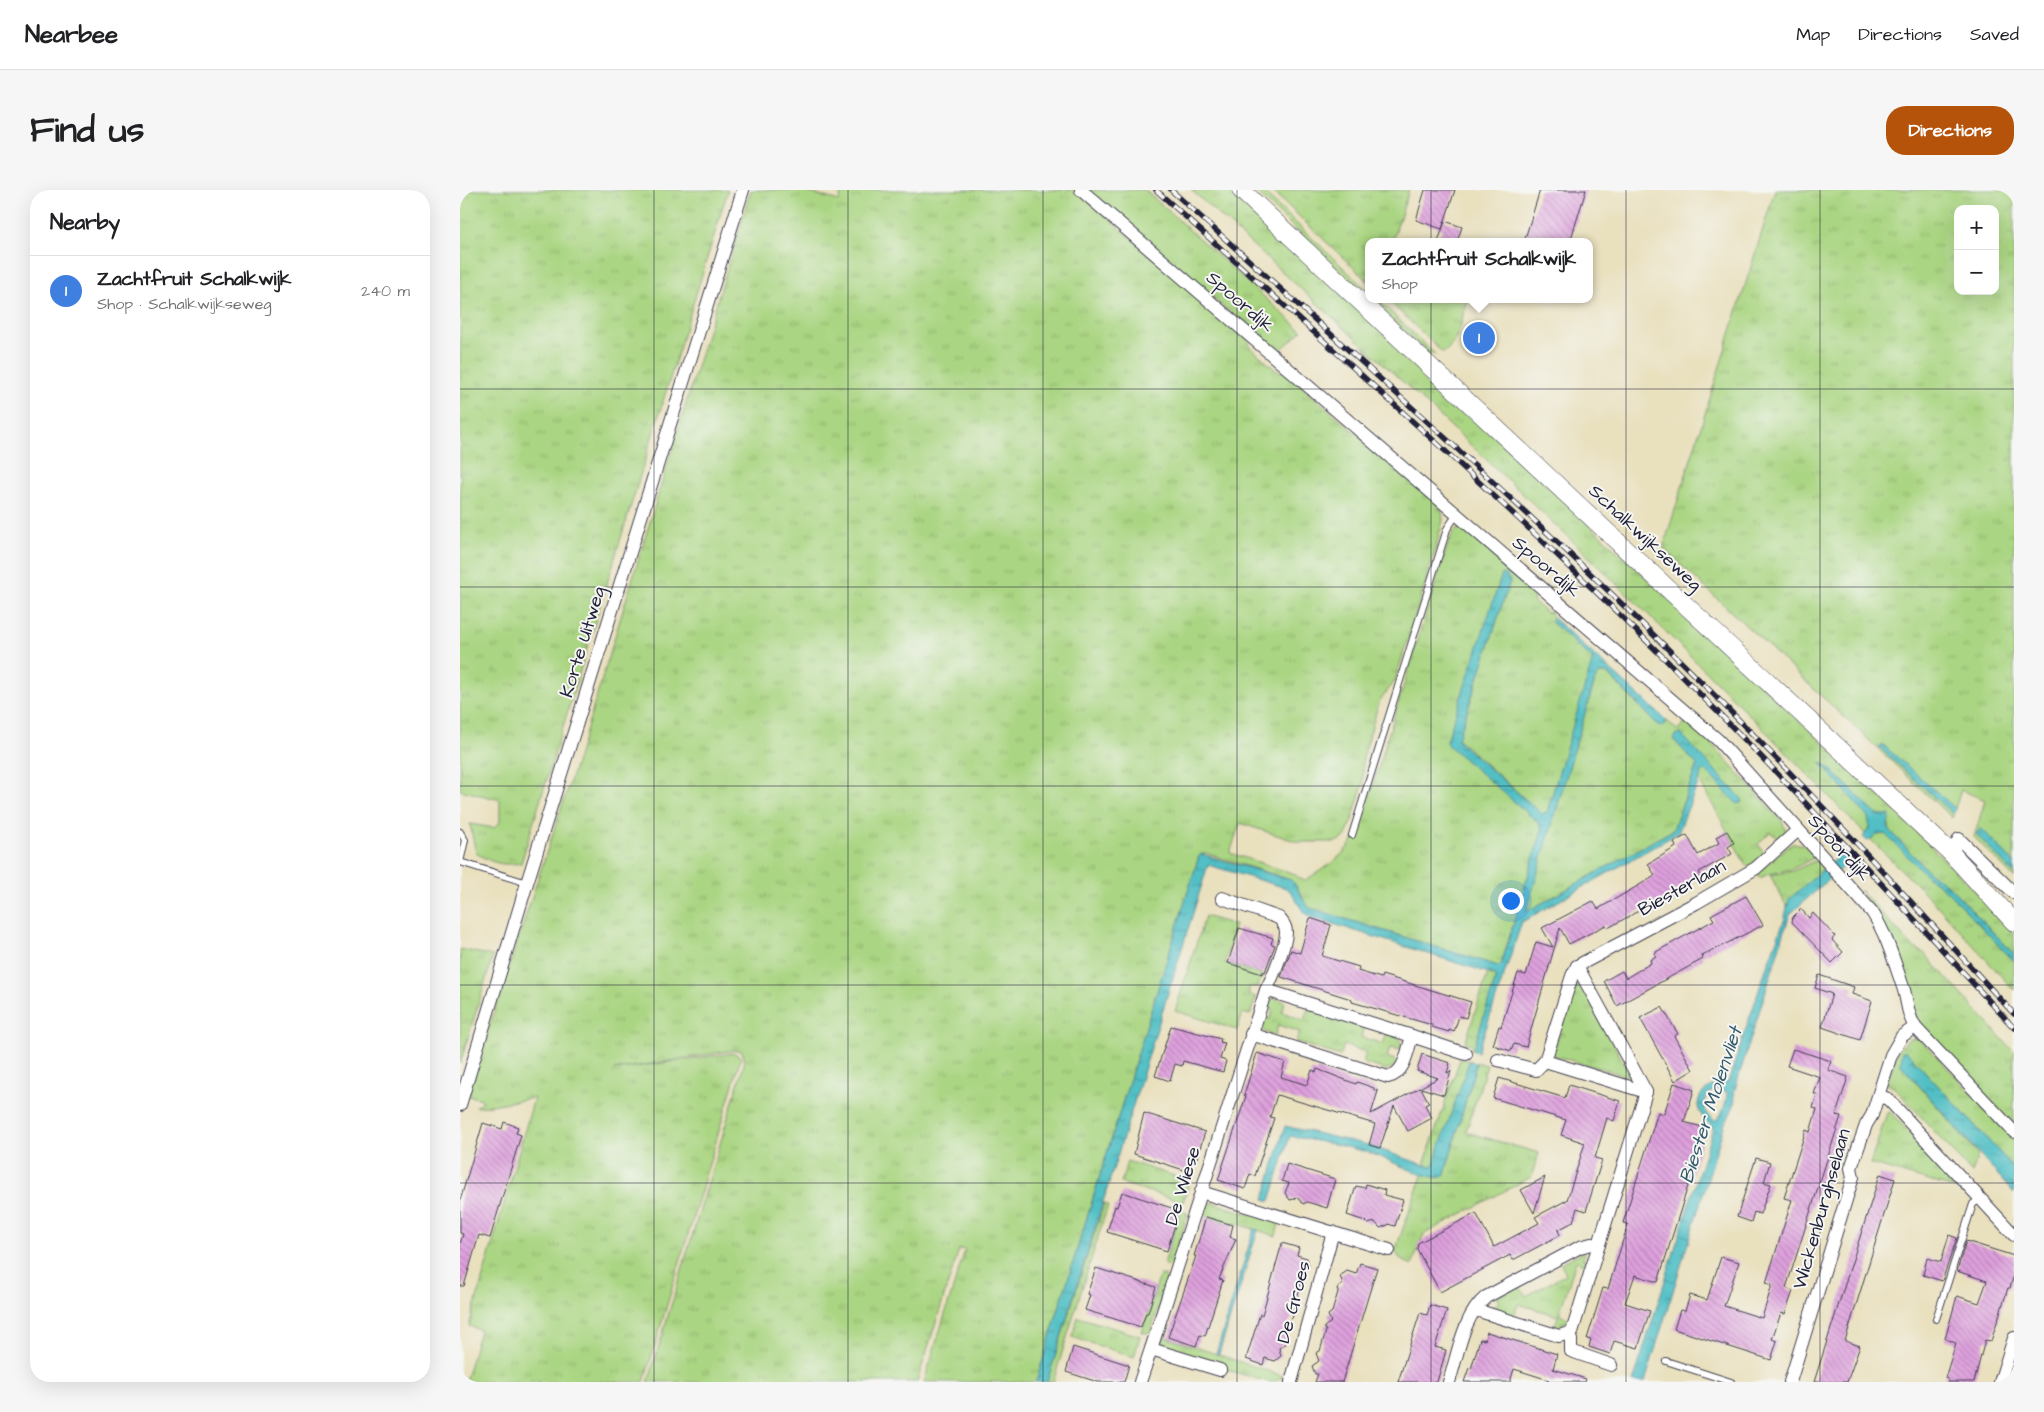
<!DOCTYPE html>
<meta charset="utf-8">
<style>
:root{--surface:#fff;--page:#f6f6f6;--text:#202124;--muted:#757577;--line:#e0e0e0;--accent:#b45309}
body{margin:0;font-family:"Architects Daughter",sans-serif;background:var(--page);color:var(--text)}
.controls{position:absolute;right:15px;top:15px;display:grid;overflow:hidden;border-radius:10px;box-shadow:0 5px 20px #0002}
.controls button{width:45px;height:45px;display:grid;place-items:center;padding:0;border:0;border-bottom:1px solid var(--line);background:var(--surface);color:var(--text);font:25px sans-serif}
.you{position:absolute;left:1050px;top:710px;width:18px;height:18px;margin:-12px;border:4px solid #fff;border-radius:50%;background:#1a73e8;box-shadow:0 0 0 8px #1a73e833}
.badge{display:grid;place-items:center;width:32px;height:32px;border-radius:50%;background:var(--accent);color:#fff;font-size:16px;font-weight:700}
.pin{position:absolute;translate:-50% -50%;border:2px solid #fff;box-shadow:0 1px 5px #0006}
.popup{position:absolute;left:905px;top:48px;width:228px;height:65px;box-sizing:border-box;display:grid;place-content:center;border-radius:10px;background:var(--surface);filter:drop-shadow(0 1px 4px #0005);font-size:16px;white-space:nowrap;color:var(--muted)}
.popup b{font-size:19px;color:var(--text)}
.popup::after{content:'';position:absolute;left:50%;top:100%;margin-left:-10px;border:10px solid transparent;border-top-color:var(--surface)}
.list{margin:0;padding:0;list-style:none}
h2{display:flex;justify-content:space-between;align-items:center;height:65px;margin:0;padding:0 20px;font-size:21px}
h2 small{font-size:16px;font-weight:400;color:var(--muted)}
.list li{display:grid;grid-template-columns:32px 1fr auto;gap:15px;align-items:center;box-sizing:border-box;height:70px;padding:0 20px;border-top:1px solid var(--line)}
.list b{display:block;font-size:19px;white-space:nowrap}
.list p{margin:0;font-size:16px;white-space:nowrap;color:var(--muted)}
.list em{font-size:16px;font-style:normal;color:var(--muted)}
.map{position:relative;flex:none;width:1554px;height:1192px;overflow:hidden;border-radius:20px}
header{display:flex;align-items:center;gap:30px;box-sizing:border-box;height:70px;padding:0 25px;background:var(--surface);border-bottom:1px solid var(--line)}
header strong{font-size:24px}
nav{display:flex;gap:28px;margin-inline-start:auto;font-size:18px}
.intro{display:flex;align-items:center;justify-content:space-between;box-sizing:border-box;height:120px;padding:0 30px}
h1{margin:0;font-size:35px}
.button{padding:12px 22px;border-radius:20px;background:var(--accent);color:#fff;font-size:18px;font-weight:700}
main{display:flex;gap:30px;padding:0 30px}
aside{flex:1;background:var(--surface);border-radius:20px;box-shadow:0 5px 20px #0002}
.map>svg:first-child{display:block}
.grass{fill:url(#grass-tufts);stroke:#667c5e;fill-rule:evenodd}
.water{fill:url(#water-ripples);stroke:#3a7080;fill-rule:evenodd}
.building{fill:url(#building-back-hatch)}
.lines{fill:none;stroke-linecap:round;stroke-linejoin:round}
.lane-casing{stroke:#403e4f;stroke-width:8}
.street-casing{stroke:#403e4f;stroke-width:14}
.secondary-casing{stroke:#403e4f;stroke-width:19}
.lane{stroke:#fff;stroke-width:6}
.street{stroke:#fff;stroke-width:12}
.secondary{stroke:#fff;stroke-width:18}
.rail-casing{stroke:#22223b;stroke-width:5.5}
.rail{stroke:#f6f6f2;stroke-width:4;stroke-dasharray:11;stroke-linecap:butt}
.grid{fill:none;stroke:#22223b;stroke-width:1;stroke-opacity:0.55}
.labels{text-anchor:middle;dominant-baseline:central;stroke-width:4;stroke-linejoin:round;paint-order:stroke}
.street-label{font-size:19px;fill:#22223b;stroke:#f6f6f2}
.water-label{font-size:20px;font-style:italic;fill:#32596b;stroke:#f6f6f2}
</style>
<header>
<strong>Nearbee</strong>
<nav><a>Map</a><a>Directions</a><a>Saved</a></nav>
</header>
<div class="intro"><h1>Find us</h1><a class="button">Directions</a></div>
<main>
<aside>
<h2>Nearby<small></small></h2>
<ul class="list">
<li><span class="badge" style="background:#3f7fe0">1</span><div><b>Zachtfruit Schalkwijk</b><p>Shop · Schalkwijkseweg</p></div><em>240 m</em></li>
</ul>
</aside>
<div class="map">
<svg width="1554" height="1192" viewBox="0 0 1554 1192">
<defs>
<pattern id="grass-tufts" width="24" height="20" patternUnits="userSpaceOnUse" patternTransform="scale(1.25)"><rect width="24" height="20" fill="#aad582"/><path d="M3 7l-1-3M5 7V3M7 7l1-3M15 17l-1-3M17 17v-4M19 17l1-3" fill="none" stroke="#92b771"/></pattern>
<pattern id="water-ripples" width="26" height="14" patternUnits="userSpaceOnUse" patternTransform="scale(1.25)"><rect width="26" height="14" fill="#51bfc5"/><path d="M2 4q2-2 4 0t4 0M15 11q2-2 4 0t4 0" fill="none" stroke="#439ba1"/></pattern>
<pattern id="building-back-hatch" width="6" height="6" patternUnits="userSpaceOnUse" patternTransform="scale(1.25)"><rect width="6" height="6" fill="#dea0dd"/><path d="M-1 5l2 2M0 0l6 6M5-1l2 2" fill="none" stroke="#b482b4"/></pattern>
</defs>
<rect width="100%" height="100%" fill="#f6f6f2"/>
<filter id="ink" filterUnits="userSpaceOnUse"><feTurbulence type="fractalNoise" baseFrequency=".02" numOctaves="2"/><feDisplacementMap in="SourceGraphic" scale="10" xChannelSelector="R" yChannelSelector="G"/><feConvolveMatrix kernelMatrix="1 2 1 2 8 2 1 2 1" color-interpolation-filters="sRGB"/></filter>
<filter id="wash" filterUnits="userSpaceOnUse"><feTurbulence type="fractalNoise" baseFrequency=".0096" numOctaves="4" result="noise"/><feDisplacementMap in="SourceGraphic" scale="20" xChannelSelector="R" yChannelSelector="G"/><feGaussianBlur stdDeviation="1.12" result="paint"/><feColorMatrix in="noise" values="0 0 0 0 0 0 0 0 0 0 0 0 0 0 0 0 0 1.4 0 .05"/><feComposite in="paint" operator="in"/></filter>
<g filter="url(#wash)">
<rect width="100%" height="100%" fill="#e9e0be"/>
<g class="grass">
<path d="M0 0H268L61 673C42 676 32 673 16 663L10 634 34 638 40 632V610L0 600Z"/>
<path d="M291 0H340L379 11 382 0H616L789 151 790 157 817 181H824L978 314 982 322 983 330 974 365 935 491 919 512 903 568V594L891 634 886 645 882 650 874 652H838L780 633 770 663 835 684 839 688 844 691C868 676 889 664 900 637L984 365 993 342 1004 336 1066 391V397L1075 405 1073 411 1087 423 1091 421 1093 428 1091 432 1133 469 1132 476 1087 622 1082 624 998 549 1050 391 987 550 989 555 1079 633 1082 640 1041 775 1038 776 850 718C841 710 840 698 831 690L745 663 739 666 576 1192H464L505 1060 499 1059 457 1192H188L285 871 282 861 275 860 154 880 274 863 281 867 184 1192H5L20 1140 9 1136 74 908 19 917 16 916 22 913V909L9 906 8 901 120 561Z"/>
<polygon points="627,0 685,0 842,141 817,163"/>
<path d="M731 0H770L1435 620 1554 740V764L1490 697 1470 683 1430 641 1427 625H1417L1367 576 1361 573 1408 627 1410 637 1405 644C1191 419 963 207 731 0Z"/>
<polygon points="794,0 801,0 909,102 909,108"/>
<polygon points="811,0 949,0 932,52 909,52 909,92"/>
<path d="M1315 0H1554V688L1514 647 1525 610 1501 600 1492 628 1203 358ZM1498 19H1535V101H1498Z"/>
<polygon points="910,109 917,109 976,165 967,163"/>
<path d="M927 109H1007C1002 126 1000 153 983 163Z"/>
<polygon points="1146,483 1200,537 1205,534 1206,530 1217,540 1226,532 1230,533 1238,539 1322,631 1326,641 1319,649 1310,642 1298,654 1305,664 1287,677 1239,590 1243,581 1245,580 1280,614 1282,609 1220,544 1214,550 1237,575 1213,640 1066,722 1135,490 1139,484"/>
<polygon points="1425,644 1467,686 1487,701 1554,771 1554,800 1471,709 1410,649 1417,645"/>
<polygon points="1334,653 1344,655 1355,667 1332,679 1309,684 1300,688 1297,683 1328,656"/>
<polygon points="1357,670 1365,679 1330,709 1327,717 1310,685 1333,681"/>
<polygon points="1400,700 1453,757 1464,763 1554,862 1554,935 1459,832 1452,816 1451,801"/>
<polygon points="745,726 775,735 765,773 802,784 798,798 790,796 788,804 796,807 790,825 783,823 777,840 715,821"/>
<polygon points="0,759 33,766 0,874"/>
<polygon points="1028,783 1036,788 1014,857 1014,861 1011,859 1012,855 1005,853"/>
<polygon points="1117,793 1123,797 1171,887 1092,865"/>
<polygon points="814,808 825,812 822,822 844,830 848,818 904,836 901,847 923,854 927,843 938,847 942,855 940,860 930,858 927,867 937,871 935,876 926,880 903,873 906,862 884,855 880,866 836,852 840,842 818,835 815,846 805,842 799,837 801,827 810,829 813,820 804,817 809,810"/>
<path d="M1454 848H1459L1554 948V978L1446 861 1441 875 1518 964 1512 983 1435 898 1427 894C1433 878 1435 853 1454 848Z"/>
<polygon points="1000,869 1012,871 1009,872 975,973 969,977 964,975"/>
<polygon points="1015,872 1027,875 1006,942 1079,963 1071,987 964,1044 952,1075 941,1070 935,1061 963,983 977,988 985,984 1016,875"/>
<polygon points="1430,922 1497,993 1497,999 1410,974 1427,923"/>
<polygon points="667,971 730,991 723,1012 661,993"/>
<polygon points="748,1013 753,1013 819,1033 816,1046 775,1033 774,1035 740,1024 743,1017"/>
<polygon points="644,1014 648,1015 593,1192 587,1192"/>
<polygon points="721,1020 728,1024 712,1074 708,1076 704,1074"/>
<polygon points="1123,1062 1125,1063 1123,1069 1129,1071 1128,1075 1116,1071 1099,1125 1111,1129 1109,1134 1102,1132 1100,1139 1094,1138 1098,1126 1058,1114 1054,1126 1030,1118 1039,1113 1036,1107 1059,1096 1066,1106 1106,1084 1101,1073"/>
<polygon points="700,1085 705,1086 707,1090 691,1141 688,1143 682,1142"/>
<polygon points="618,1127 680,1146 674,1167 612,1147"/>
<path d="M702 1146 823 1186V1187L814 1192H808C786 1185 718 1167 703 1153Z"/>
</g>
<g class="water">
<path d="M1042 384 1047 386 1050 391 998 549 999 552 1082 624 1087 622 1133 469 1091 432 1093 428 1206 530 1205 534 1200 537 1147 483 1139 484 1135 490 1066 722 1213 640 1237 575 1214 550 1216 545 1221 544 1282 609V612L1277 614 1245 580 1243 581 1218 643 1062 732 1018 862 1014 861V857L1036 788 1035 785 848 726C837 717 836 704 826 698L748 675 587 1192H576L739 666 741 664 831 690C840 698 841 710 850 718L1038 776 1041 775 1082 640 1079 633 988 555 987 550Z"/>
<polygon points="1422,554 1496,619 1493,624 1419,557"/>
<polygon points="1360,572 1367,576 1417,625 1430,625 1428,636 1430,641 1470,683 1490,697 1554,764 1554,771 1487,701 1467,686 1425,644 1417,645 1407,651 1403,647 1410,637 1408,627"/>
<polygon points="1521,638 1554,673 1554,684 1516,644"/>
<path d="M1380 665 1386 670 1387 673 1330 724 1274 902C1277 914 1271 923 1265 933L1185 1192H1173L1253 938C1250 933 1245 931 1242 926 1229 907 1251 892 1268 892L1307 776 1324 731 1329 709ZM1257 899 1267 902C1267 911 1263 923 1257 930H1254L1246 923 1243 913 1248 904Z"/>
<polygon points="1442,861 1446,861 1554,978 1554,1003 1441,875"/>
<path d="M1012 871 1016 875 985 984 982 987C963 990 926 967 906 962 881 955 855 951 830 946L810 1011 804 1009 825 936 908 955 964 975 973 976 1009 872Z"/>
<polygon points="794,1039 798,1040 759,1164 756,1164"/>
</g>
<g id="blocks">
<g class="building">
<polygon points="965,0 995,0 982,39 956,30"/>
<polygon points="1080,0 1126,0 1110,52 1064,52"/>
<polygon points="985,31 1002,37 997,52 978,52"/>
<polygon points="1267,641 1274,653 1268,657 1272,664 1239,682 1241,686 1210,704 1211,706 1192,717 1191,714 1148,738 1146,735 1109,754 1100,738 1066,857 1054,854 1051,861 1033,855 1039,836 1041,837 1058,783 1066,785 1076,752 1093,757 1082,738 1133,711 1138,719 1193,687 1195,685 1188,674 1216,657 1214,652 1227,645 1238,665 1259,653 1256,647"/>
<polygon points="1286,706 1303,735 1242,766 1243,769 1157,816 1144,791 1162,781 1166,788 1191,773 1190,770 1196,766 1194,763 1254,730 1251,725"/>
<polygon points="1341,719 1349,728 1353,723 1375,746 1372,750 1383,762 1372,773 1332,732 1333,727"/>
<polygon points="850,728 871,735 862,766 899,777 898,781 921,788 922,785 1011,812 1006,828 999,826 994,842 989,840 989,842 972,837 972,835 892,812 892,810 888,808 821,787 831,760 840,763"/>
<polygon points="779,738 813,748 811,754 815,755 805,782 802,782 802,784 768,773"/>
<polygon points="1359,785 1394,797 1392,804 1412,811 1400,850 1362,837 1372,804 1355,798"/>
<polygon points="1202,817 1218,844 1214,846 1233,880 1215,891 1180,828"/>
<polygon points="711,836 761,849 760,852 765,853 760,869 766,871 763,882 723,871 722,876 715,874 710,891 695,886"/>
<polygon points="1333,859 1371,871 1368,880 1388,887 1376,925 1381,926 1326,1098 1333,1101 1325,1124 1321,1123 1312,1149 1317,1151 1311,1170 1214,1139 1220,1120 1225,1121 1230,1105 1247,1110 1261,1067 1279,1072 1264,1116 1302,1128 1312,1095 1306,1093 1332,1010 1324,1008 1346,940 1350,942 1357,919 1353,918 1357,904 1354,904 1360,887 1327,876"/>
<polygon points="797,863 825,872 821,887 847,895 852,880 856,882 857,879 896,894 897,892 914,898 914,900 918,901 911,924 978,888 957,881 962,864 990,873 987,883 991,881 984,905 961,898 969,913 965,915 972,928 948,941 934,916 920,958 909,955 915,934 817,905 810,927 814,928 795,986 790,984 785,999 758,990 786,906 784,905"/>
<polygon points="1039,888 1105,908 1109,895 1160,911 1154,931 1147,928 1135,968 1142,970 1126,1021 1117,1018 1113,1032 1098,1040 1100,1045 1053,1070 1050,1065 980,1102 957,1059 958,1053 1016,1023 1034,1057 1079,1033 1075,1027 1107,1010 1125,953 1101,945 1106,930 1033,908"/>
<polygon points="1214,893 1234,900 1224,932 1246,938 1198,1092 1175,1085 1165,1113 1190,1121 1178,1158 1154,1151 1150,1164 1129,1157 1131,1150 1127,1149 1143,1098 1148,1099 1168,1034 1163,1033 1198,922 1204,924"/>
<polygon points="684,923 745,942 737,968 734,967 730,982 674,964"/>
<polygon points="44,932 58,937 56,943 61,945 30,1048 19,1045 4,1096 0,1096 0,1054 3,1044 0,1043 0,1011 23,933 42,939"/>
<polygon points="1296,968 1310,972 1304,992 1311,994 1300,1024 1294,1022 1291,1032 1277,1027"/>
<polygon points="827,974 875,989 867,1018 847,1012 843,1014 838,1008 830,1010 825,1003 829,993 822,991"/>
<polygon points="1420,984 1435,989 1385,1151 1400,1156 1387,1192 1354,1192"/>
<polygon points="1085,987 1074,1023 1061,1000"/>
<polygon points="906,994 925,1000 924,1005 943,1010 935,1036 928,1034 928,1035 920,1038 915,1032 908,1034 905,1031 887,1025 896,996 905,998"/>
<polygon points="662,1002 718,1020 713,1034 715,1035 707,1061 647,1042 655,1016 657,1017"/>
<polygon points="746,1027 773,1035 770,1047 776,1049 759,1089 763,1090 745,1146 740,1145 736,1156 708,1147 736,1066 734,1066"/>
<polygon points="1489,1045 1497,1048 1482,1091 1463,1085 1467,1068 1481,1072"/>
<polygon points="1506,1051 1554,1066 1554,1085 1550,1098 1548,1098 1531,1151 1525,1150 1514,1192 1488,1192 1489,1190 1485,1188 1496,1153 1485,1149 1497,1106 1519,1113 1527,1091 1497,1081"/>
<polygon points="822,1053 839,1058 837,1065 847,1068 849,1076 843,1082 846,1089 842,1092 836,1111 837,1115 831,1120 833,1127 830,1130 826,1144 825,1154 819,1158 821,1166 815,1171 805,1168 803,1175 786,1169 800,1124 802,1125"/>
<polygon points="900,1073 917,1078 882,1192 855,1192 858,1184 855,1184 852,1176 859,1171 856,1163 860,1161 866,1141 864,1137 871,1132 868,1125 872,1122 878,1102 877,1098 883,1094 880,1086 887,1081 896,1084"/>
<polygon points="636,1078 696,1097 688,1123 686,1123 681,1137 625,1120 630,1105 627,1104"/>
<polygon points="970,1115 987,1120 975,1157 986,1160 977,1192 938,1192 960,1123 967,1125"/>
<polygon points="1027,1142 1097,1164 1093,1179 1126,1189 1125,1192 1088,1192 1089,1190 1054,1179 1050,1192 1004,1192 1009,1178 1011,1179 1020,1149 1025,1150"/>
<polygon points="613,1157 669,1175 664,1192 638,1192 606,1182"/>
</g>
</g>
</g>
<g filter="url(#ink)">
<use href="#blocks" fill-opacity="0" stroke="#403e4f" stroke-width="1"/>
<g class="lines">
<defs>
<g id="lane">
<polyline points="0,642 5,650 0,672 67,693"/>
<polyline points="892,645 987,339 997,324"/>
<polyline points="1476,1129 1513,1014 1520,1009"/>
<polyline points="1206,1171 1271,1192"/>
</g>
<g id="street">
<path d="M621 0 1258 550 1412 722C1427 745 1435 774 1444 800 1448 814 1447 824 1455 837L1554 942"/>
<polyline points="1491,663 1499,649 1554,703"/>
<path d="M791 844 928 887C945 883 947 862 952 846L806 800"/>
<polyline points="952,846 1006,864"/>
<polyline points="1038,870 1076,880 1085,871"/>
<polyline points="1186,902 1085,871 1112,786 1117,776 1236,713 1296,678 1337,641"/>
<polyline points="1419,906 1428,909 1554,1045"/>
<polyline points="0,915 67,693 283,0"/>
<polyline points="741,1002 929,1060"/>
<polyline points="1016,1120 1099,1146 1112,1142 1186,902 1117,776"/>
<polyline points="1108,1144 1111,1150 1111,1161 1151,1175"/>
<path d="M691 1159 806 800C812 789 826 755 826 742 826 736 823 733 819 728L762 708"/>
<polyline points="680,1192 691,1159 760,1180"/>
<polyline points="831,1192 873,1042"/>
<path d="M989 1192C998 1164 1003 1126 1026 1107L1120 1057 1131 1054 1139 1055"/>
<polyline points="1330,1192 1393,987 1391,978 1406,935 1412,925 1431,865 1442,846 1455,837"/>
<polyline points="1540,1192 1554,1148"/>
</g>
<polyline id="secondary" points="781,0 1491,663 1554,732"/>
</defs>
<use href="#lane" class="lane-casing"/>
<use href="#street" class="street-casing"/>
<use href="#secondary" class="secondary-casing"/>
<use href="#lane" class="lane"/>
<use href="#street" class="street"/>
<use href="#secondary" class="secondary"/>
<defs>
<g id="rail">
<path d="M696 0C866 154 1039 305 1202 466 1323 586 1439 712 1554 838"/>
<path d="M711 0C881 154 1053 305 1216 467 1333 582 1443 703 1554 824"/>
</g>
</defs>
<use href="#rail" class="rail-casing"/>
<use href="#rail" class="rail"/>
</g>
</g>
<path class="grid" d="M194 0V1192M388 0V1192M583 0V1192M777 0V1192M971 0V1192M1166 0V1192M1360 0V1192M0 199H1554M0 397H1554M0 596H1554M0 795H1554M0 993H1554"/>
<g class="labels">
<g class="street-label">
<text transform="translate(780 112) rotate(41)">Spoordijk</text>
<text transform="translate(1185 348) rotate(43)">Schalkwijkseweg</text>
<text transform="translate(1086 377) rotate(41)">Spoordijk</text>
<text transform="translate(123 452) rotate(-73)">Korte Uitweg</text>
<text transform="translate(1379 658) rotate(48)">Spoordijk</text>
<text transform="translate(1222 698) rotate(-29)">Biesterlaan</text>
<text transform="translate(723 996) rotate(-73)">De Wiese</text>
<text transform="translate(1362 1019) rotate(-74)">Wickenburghselaan</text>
<text transform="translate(834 1112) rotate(-75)">De Groes</text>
</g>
<g class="water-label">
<text transform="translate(1251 915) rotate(-72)">Biester Molenvliet</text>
</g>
</g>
</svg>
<div class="controls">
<button>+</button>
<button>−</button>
</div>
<div class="you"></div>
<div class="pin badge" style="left:1019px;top:148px;background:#3f7fe0">1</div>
<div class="popup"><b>Zachtfruit Schalkwijk</b>Shop</div>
</div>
</main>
